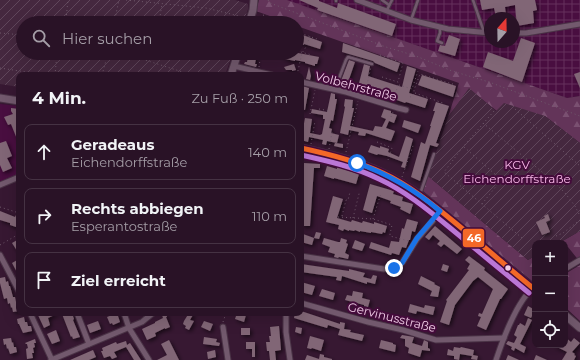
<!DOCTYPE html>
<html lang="de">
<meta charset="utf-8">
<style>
:root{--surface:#291226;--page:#311b2e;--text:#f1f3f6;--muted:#a59ea7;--line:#453243}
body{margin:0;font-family:Montserrat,sans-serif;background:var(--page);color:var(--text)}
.controls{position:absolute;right:12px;bottom:12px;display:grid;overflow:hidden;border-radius:8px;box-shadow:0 4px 16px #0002}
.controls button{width:36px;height:36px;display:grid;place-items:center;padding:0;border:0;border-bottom:1px solid var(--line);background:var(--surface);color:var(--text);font:20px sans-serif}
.compass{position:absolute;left:484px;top:12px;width:36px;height:36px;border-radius:50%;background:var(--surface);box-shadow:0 4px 16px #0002;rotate:20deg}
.stop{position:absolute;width:12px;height:12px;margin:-9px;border:3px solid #1a73e8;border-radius:50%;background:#fff}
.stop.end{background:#1a73e8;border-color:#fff;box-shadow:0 1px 4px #0008}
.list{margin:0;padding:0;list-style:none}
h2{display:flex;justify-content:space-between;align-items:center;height:52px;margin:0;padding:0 16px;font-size:17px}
h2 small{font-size:13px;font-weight:400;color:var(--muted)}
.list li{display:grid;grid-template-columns:26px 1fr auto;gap:12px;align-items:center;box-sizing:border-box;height:56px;margin:0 8px 8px;padding:0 8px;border:1px solid var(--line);border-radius:8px}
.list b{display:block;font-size:15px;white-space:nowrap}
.list p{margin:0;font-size:13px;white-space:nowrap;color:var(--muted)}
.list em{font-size:13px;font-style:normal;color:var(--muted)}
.icon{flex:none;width:22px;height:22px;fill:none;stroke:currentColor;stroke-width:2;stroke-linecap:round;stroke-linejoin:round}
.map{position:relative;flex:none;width:580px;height:360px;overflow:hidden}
.search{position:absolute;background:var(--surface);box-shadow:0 4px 16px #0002;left:16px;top:16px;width:288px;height:44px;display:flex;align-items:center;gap:10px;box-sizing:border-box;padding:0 14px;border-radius:22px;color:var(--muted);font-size:15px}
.panel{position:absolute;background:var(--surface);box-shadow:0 4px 16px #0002;left:16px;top:72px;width:288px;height:244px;border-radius:8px}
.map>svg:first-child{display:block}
.built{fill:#490e40}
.industrial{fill:url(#industrial-grid);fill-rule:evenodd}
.forest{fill:url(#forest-firs)}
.garden{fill:url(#garden-furrows)}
.building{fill:#816676;filter:url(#shadow)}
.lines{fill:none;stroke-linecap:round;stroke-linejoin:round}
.lane-casing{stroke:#4a3346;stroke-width:4.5}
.street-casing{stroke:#4a3346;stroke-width:7}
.secondary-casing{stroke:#4a3346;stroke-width:9}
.path{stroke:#6f596b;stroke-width:1;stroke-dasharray:1 3;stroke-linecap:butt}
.lane{stroke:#72596d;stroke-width:2.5}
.street{stroke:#72596d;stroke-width:5}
.secondary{stroke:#72596d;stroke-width:7}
.bus-1-casing{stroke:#440b3b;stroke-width:8}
.bus-2-casing{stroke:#440b3b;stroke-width:8}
.bus-1{stroke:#f36827;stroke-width:5}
.bus-2{stroke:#ba77d6;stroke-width:5}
.route{stroke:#1a73e8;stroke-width:5}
.bus-dot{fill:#f0cce6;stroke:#440b3b;stroke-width:1.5}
.labels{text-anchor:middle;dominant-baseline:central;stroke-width:4;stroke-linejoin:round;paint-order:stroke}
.street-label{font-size:12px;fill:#f0cce6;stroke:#440b3b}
.park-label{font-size:12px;fill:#f9b8e9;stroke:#440b3b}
.line-badge{stroke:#440b3b;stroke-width:1.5}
.badge-label{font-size:11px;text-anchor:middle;font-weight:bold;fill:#fff}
</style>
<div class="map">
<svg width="580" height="360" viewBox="0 0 580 360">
<defs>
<pattern id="industrial-grid" width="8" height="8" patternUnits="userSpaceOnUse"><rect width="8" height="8" fill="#490e40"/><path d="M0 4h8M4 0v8" fill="none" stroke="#64305c"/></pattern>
<pattern id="forest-firs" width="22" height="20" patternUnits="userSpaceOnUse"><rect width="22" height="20" fill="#633459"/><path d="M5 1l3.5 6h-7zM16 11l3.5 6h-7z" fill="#7a5071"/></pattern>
<pattern id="garden-furrows" width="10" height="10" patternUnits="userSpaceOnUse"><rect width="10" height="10" fill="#45283f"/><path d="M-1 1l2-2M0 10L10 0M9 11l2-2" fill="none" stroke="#60465b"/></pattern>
<filter id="shadow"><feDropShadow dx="2" dy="2" stdDeviation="2" flood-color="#0009"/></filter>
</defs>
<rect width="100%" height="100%" fill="#371832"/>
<polygon class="built" points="0,104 19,106 19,176 0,184"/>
<path class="industrial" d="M286 0H580V96L567 98ZM490 18H514V42H490Z"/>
<g class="forest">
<polygon points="259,0 287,0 567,98 580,96 580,143 545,116 497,111 469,89 448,117 459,83 297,26 297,23 289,23 256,11"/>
<polygon points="428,176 528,260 535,256 535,281 532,281 423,191"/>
<polygon points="580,231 580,262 568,247 565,248 565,243 559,243"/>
<polygon points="580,265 580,321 565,307 565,274"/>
</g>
<g class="garden">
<polygon points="0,0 235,0 248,4 248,9 243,23 23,23 23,53 233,53 225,75 19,75 19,87 0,84"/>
<polygon points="469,88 496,111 504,103 545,116 580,143 580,231 559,243 535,243 535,256 528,260 428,176 448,117"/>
</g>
<g class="building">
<polygon points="299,0 319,0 319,1 337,8 338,3 396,24 392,36 317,10 318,8"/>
<polygon points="480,0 535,0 537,10 533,11 534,23 517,26 515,5 505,7 506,15 496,17 494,8 482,10"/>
<polygon points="259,16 262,18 263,16 265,17 279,23 257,23"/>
<polygon points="300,34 322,42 320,49 304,44 304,45 297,42"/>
<polygon points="449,35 460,39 455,56 438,51 440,45 445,46"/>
<polygon points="521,38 535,43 522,82 483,67 488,52 513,61"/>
<polygon points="343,43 400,63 397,72 375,63 373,61 342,52"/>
<polygon points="249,53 257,53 255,64 257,64 256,67 244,64 245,62 247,62"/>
<polygon points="280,53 298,53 319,57 317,64 315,64 315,66 305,63 305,62 295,60 295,61 285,59 285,57 281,56"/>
<polygon points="349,60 355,62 346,88 339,86"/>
<polygon points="294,64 296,70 292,71 292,70 286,70 284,67"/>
<polygon points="364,64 370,66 368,76 402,87 407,66 416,69 409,93 428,99 425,108 406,102 405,103 394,99 395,96 366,87 364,93 356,90 358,83 359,83"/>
<polygon points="309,67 311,76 310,80 306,79"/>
<polygon points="580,72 580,88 574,74"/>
<polygon points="422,75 456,86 453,97 418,85"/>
<polygon points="302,86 309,88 305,110 301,109"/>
<polygon points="331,93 335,94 335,99 337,99 333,121 331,120 329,128 332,129 331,133 339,135 337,143 327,141 326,145 322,144 323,140 309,137 308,142 301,140 305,118 312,119 310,133 320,135 322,134 325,119 323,119 323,115 311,113 312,109 327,112"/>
<polygon points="345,99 353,100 352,108 354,108 350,126 373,131 375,126 382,127 386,119 381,117 384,109 391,111 391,113 397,115 394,123 389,121 386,128 395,131 391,141 366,133 365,136 358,135 359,132 349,130 348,135 340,133 345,107 344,106"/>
<polygon points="436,102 449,106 436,143 439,144 437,147 430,145 420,181 411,177 421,142 425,144 431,126 430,126 435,111 433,111"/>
<polygon points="11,108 19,109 19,144 11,124 8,125 4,117 13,114 11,111"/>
<polygon points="404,120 421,125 418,133 402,127"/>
<polygon points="406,136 413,139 405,168 401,167 403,162 387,156 378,154 377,155 368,152 371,145 380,148 380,146 389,149 388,152 399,157"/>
<polygon points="6,141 12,156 7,158 12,168 3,172 0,165 0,143"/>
<polygon points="335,143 343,144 343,148 334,146"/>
<polygon points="304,163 320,164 320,168 314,168 310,226 302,226 303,213 301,213 301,203"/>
<polygon points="327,166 337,169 337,167 359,174 356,184 334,178 334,179 324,176"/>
<polygon points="370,184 394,191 393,194 403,197 402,201 413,204 410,214 400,209 401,207 390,203 391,201 377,196 372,213 363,210"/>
<polygon points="333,196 343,199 337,218 351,222 352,220 362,223 363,221 374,224 374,222 387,226 385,233 383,232 382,234 371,232 371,233 360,231 360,232 355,230 354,231 349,230 349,231 344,229 343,231 338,229 339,225 326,222"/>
<polygon points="0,211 15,217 16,215 19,216 19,228 10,225 10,223 0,220"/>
<polygon points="548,214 550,220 546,222 550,232 542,235 536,222 545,218 544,216"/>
<polygon points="407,219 418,222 415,232 412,231 410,240 409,240 406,248 402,247 399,255 392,253 391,255 369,248 371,242 389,248 391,241 399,242 402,228 404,229"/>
<polygon points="435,226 462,249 457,254 444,244 441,247 437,244 440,241 433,235 429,240 425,237"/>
<polygon points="316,232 321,233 319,239 314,238"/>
<polygon points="303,234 314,238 312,245 301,242"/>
<polygon points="324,238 338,242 340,242 341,238 347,240 346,243 348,244 345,253 349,255 348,259 339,257 338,258 334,257 335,254 328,252 330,247 322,244"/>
<polygon points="19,239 19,254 12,243"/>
<polygon points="355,240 365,244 362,251 352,248"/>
<polygon points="469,256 485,268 484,270 508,289 501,299 500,299 486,330 477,326 481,317 478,316 479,313 482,314 493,289 478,277 473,281 455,305 449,325 440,322 447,301 446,300 469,270 467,269 470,264 465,260"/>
<polygon points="19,259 19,276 12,263"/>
<polygon points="301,264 349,271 349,269 365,273 363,277 371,279 373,275 377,276 375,284 367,282 367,284 342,276 341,281 336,280 337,277 301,272"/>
<polygon points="443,264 449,266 447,272 441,270"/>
<polygon points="421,276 435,283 434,284 440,287 438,297 430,296 432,291 418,284"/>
<polygon points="5,277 6,282 8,281 9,286 10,286 13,297 15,297 16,302 18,302 19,311 13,312 12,307 11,308 10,303 8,304 7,298 4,299 0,283 0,278"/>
<polygon points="301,282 315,286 312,295 301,292"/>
<polygon points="322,289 335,293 333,300 319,296"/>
<polygon points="353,291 363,293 362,298 370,300 368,307 364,306 364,305 345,300 347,295 352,296"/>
<polygon points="410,304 424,308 425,305 435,307 433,315 417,311 416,314 408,312"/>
<polygon points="528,306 535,310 531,318 524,315"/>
<polygon points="301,311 340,324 340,322 345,323 344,329 351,330 350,332 364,335 362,341 338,335 340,329 328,325 327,328 294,318 295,313 301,313"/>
<polygon points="37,313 59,313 48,318 50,325 44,328"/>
<polygon points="65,313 72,313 74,319 73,320 80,337 73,339 72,336 71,337 62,314"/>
<polygon points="117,313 120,322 113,325 112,323 110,324 107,317"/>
<polygon points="166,313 167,317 166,317 170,327 165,329 165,328 155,333 156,336 147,340 142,329 155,323 155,322 163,318 162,315"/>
<polygon points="189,313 194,313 190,320 194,321 189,330 185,328 186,326 183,324 184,321"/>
<polygon points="237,313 246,315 244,322 235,319"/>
<polygon points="24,317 25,322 27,322 28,326 31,326 32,331 23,333 19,324 18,324 17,319"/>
<polygon points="528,318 532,320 520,344 526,347 524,353 515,348 514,351 511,349 512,347 506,344 508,341 514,343 517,337 514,335 518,325 519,325 520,323 525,326"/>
<polygon points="98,321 101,329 90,333 87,325"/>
<polygon points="204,321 213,324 210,331 201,327"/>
<polygon points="279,326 281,350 275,351 276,360 270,360 269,351 267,351 266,342 270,342 269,336 271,336 270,327"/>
<polygon points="296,327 302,328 301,334 295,332"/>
<rect x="241" y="328" width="9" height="7"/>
<polygon points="56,330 60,341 52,344 47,334"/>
<polygon points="402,335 414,337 412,343 422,346 424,340 428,342 428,348 430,349 430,351 422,350 420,357 408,353 409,348 405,346 405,339 400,338"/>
<polygon points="310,336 324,340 321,351 312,348 311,349 307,348"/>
<polygon points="204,337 217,339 216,342 220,343 219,346 203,344"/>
<polygon points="565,337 571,342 574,338 580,343 572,352 575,354 574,355 576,356 574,360 562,360 567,352 553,345 565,345"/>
<polygon points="11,338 12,343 13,342 14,347 16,347 17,352 10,354 8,348 7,349 6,344 4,345 3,339"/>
<polygon points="35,339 36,343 34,343 35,347 33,348 34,353 32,353 33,358 27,359 26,349 28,348 27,344 29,344 26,344 25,343"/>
<polygon points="169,340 179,360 157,360 167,355 161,344"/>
<polygon points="381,340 393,343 393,344 396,345 395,352 379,348"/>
<polygon points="126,341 127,345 130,343 141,360 134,360 126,347 114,352 117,357 112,359 110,356 104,358 101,351 103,351 102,348 116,342 117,344"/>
<polygon points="246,342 255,342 255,357 252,357 252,349 246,349"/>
<polygon points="454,347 460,348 461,347 474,350 473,355 478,356 477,360 471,359 472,356 460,354 459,360 454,359 454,356 447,355 448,349 453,351"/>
<polygon points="93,350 96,357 89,360 70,360"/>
<polygon points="215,350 216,357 208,359 207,352"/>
<polygon points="320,354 324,355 324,357 332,359 332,360 305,360 307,355 319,359"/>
<polygon points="508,355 519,360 506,360"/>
<polygon points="536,355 547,360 534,360"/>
</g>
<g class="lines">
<defs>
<g id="lane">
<polyline points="382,0 389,5"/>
<polyline points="473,0 484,32"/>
<polyline points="336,1 336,0"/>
<polyline points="387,10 392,0"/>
<polyline points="411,20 418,0"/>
<polyline points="440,28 440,33 437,41 442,43"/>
<polyline points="335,89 346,60 348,57 372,64"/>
<polyline points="420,194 434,154"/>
</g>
<g id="street">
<polyline points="357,0 411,20 448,29 490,33"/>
<polyline points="514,33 526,33 580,24"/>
<polyline points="234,66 272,75"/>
<polyline points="301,82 346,92 398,108 406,110"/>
<polyline points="0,185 19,177"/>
<polyline points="0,255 19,291"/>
<polyline points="301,256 384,269 394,268 402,263 417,239 441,211"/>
<polyline points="565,269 580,260"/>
<polyline points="301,303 368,322 403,330 436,340 504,338"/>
<polyline points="30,313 52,360"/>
<polyline points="77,313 89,344"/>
<polyline points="124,313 129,328 149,360"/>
<polyline points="286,313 286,332 290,360"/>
<polyline points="223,327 228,360"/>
<polyline points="51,360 142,322 153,313"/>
<path d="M496 360C503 339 517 301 534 287"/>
</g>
<g id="secondary">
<polyline points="249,23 253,10 254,0"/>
<polyline points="231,75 238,53"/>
<polyline points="0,98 19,101"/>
<path d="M301 148C329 154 357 161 383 173 413 187 437 208 462 229 487 250 511 270 535 290"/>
<polyline points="565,315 580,328"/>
</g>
</defs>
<use href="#lane" class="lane-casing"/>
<use href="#street" class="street-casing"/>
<use href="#secondary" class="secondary-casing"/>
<g class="path">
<polyline points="126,0 206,8 239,16 241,17 243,23"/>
<polyline points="268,0 270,3 336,28 386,47 416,56 452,71 489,82 580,116"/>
<polyline points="263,15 286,23"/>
<polyline points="66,19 68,0"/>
<polyline points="114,23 119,0"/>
<polyline points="159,23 162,4"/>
<polyline points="271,23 273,19"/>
<polyline points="297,32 317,39"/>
<polyline points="0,33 23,35"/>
<polyline points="297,51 312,55"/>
<polyline points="123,53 192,75"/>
<polyline points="380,55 403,63 398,82"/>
<polyline points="138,57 139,53"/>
<polyline points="259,67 261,53"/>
<polyline points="0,68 46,75"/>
<polyline points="55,75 57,53"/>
<polyline points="102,75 108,53"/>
<polyline points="297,75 302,53 306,47 310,36"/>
<polyline points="382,77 398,82 398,85 393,102"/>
<polyline points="399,85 412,89 418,71"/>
<polyline points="365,93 371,67"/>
<polyline points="415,93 443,103"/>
<polyline points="410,97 413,96 414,93 414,90 420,74 456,85"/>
<polyline points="319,109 331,111"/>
<polyline points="515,109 580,166"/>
<polyline points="494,111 463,147 444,172 522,238"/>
<polyline points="310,114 315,90"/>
<polyline points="391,117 393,112"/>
<polyline points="483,123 553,181 565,193 575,206 580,216"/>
<polyline points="377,142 392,148 388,160"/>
<polyline points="311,144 315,121"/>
<polyline points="464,147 505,183"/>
<polyline points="329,149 332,132"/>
<polyline points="346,152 358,101"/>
<polyline points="402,177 414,143"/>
<polyline points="482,204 501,180"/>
<polyline points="0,207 19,213"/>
<polyline points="342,216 346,200 348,200 350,192"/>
<polyline points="338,217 373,219 392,225 390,234 390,236 409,241"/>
<polyline points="353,218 359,194 359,191"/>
<polyline points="373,219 381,193"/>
<polyline points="556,236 563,233 580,220"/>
<polyline points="0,245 19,234"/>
<polyline points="223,322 226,313"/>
</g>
<use href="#lane" class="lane"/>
<use href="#street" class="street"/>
<use href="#secondary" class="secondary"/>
<defs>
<path id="bus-1" d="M301 148C329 154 357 161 383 173 409 185 431 203 453 221 480 243 506 266 533 288"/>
<path id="bus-2" d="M301 155C328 161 355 167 379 179 405 191 427 209 449 227 476 249 502 271 529 293"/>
</defs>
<use href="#bus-1" class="bus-1-casing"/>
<use href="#bus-2" class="bus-2-casing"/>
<use href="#bus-1" class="bus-1"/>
<use href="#bus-2" class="bus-2"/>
</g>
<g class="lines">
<path class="route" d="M357 163C388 174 415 190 440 211L417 238 402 263 394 268"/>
</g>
<circle class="bus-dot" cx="508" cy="268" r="3.5"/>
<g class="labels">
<g class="street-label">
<text transform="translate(356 86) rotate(15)">Volbehrstraße</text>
<text transform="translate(392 317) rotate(14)">Gervinusstraße</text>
</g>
<g class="park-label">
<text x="517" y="164">KGV<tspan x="517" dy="14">Eichendorffstraße</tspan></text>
</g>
</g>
<rect class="line-badge" x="462" y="228" width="23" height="20" rx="4" fill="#f36827"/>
<g class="badge-label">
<text x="474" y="242">46</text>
</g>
</svg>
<div class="controls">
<button>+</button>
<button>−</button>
<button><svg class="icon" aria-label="locate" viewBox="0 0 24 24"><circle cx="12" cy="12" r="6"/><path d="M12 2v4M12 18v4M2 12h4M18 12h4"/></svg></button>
</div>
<svg class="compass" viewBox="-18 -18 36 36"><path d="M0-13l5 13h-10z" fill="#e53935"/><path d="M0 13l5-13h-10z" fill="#a59ea7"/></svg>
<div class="stop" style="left:357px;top:163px"></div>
<div class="stop end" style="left:394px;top:268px"></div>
<div class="search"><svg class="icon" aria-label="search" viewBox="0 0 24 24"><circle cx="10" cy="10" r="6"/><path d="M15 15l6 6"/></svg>Hier suchen</div>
<section class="panel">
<h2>4 Min.<small>Zu Fuß · 250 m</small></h2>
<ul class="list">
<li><svg class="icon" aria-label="ahead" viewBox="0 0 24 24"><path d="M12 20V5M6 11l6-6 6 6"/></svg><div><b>Geradeaus</b><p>Eichendorffstraße</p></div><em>140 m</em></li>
<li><svg class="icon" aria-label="right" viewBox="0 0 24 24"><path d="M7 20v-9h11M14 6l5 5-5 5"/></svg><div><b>Rechts abbiegen</b><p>Esperantostraße</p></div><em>110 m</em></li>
<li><svg class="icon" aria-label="arrive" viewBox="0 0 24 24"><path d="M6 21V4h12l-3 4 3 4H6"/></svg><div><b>Ziel erreicht</b></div></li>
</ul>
</section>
</div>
